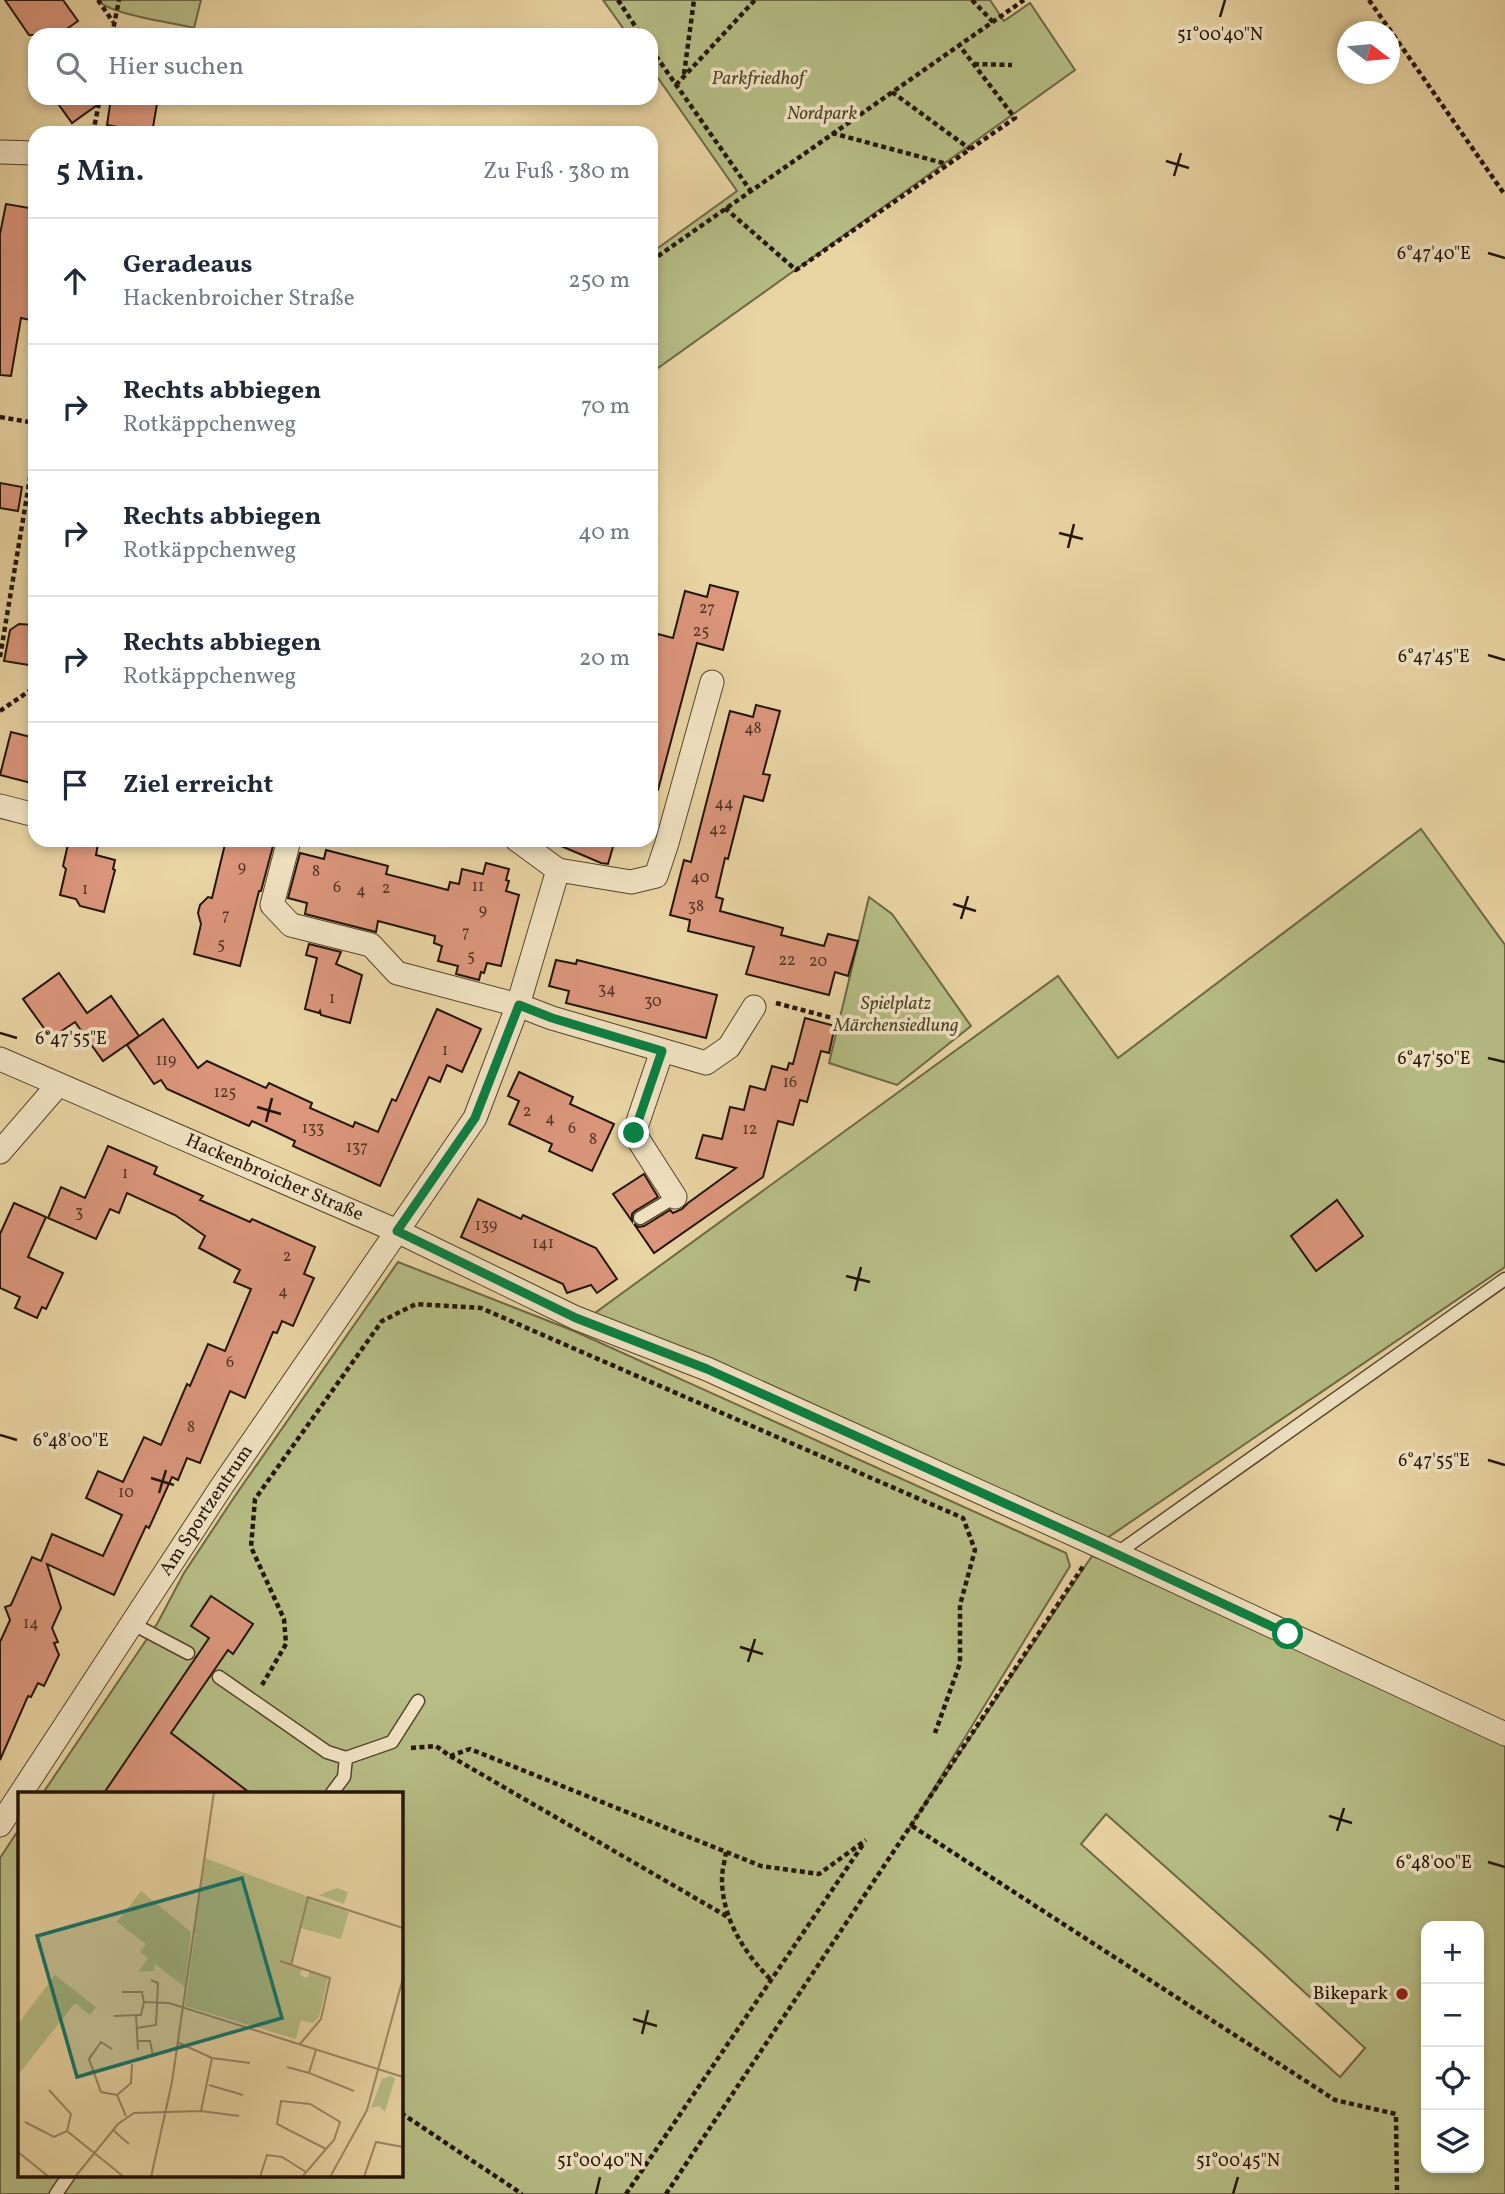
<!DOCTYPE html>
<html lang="de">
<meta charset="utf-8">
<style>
:root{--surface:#fff;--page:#f2f2f3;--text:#1f2937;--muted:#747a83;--line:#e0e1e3}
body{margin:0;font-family:Vollkorn,serif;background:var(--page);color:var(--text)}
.controls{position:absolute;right:21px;bottom:21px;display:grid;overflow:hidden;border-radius:14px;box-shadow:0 4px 10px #0003}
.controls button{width:63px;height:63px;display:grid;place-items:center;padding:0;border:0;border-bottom:2px solid var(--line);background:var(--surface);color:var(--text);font:35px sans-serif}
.compass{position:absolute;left:1337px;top:21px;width:63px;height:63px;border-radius:50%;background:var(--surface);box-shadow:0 4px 10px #0003;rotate:106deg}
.stop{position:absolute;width:21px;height:21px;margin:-16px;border:5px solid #0b8043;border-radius:50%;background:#fff}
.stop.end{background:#0b8043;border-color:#fff;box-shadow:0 2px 7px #0008}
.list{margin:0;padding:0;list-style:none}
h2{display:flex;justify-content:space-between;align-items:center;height:91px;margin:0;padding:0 28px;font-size:30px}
h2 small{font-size:23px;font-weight:400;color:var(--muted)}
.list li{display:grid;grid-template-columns:46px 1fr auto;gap:21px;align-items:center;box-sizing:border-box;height:126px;padding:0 28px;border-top:2px solid var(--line)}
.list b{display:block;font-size:26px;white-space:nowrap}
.list p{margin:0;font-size:23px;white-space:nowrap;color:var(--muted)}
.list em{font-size:23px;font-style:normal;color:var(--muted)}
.icon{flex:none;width:38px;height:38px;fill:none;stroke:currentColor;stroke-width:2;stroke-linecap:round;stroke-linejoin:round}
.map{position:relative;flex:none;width:1505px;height:2194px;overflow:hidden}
.search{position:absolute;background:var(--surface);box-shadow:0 4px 10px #0003;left:28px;top:28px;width:630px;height:77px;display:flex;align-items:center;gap:18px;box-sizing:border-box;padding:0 24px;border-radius:21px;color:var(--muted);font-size:26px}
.panel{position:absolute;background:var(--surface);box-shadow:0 4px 10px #0003;left:28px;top:126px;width:630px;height:721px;border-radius:21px}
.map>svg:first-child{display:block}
.green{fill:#b6bd85;stroke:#6c6946;stroke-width:2;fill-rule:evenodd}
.building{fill:#db967c;stroke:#231507;stroke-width:2}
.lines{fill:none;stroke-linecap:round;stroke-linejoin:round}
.service-casing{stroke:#54452e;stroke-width:15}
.minor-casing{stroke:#54452e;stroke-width:25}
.path{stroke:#231507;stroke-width:4.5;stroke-dasharray:5 3.5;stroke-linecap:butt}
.service{stroke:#f1e3c3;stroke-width:12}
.minor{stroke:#f1e3c3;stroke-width:23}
.route{stroke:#0b8043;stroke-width:9}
.ticks{fill:none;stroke:#231507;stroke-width:2.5}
.poi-dot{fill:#8f2418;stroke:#f1e3c3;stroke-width:2.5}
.labels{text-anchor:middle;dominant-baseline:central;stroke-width:7;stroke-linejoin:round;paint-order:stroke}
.number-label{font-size:16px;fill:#513524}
.park-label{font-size:19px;font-style:italic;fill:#4f472d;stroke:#f1e3c3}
.street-label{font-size:19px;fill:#231507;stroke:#f1e3c3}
.poi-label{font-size:19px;fill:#231507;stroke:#f1e3c3;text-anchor:end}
.inset-road{fill:none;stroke:#9a8865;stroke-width:2}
.view{fill:#0f766e;fill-opacity:0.15;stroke:#0f766e;stroke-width:3.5}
.inset-edge{fill:none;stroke:#231507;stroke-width:3.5}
.ticks-label{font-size:18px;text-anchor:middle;fill:#231507;stroke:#f1e3c3;stroke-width:7;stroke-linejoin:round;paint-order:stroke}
</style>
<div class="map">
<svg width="1505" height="2194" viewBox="0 0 1505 2194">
<rect width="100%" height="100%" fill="#e9d4a3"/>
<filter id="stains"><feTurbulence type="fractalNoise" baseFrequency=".00286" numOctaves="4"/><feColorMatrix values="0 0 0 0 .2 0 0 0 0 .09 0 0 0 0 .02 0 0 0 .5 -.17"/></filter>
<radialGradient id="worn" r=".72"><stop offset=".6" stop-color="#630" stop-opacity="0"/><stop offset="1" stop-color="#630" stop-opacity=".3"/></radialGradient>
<g class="green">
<path d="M98 0H201L194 28C175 23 107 14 98 0Z"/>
<polygon points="603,0 990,0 1004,21 1030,3 1075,70 651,373 651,253 737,191 651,68 651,35 628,35"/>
<polygon points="1421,829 1505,945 1505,1267 1107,1538 588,1318 1058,976 1118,1058"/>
<polygon points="869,897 892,914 971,1026 897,1085 829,1063"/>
<path d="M398 1262 574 1331 1066 1553 1070 1566 907 1832 1092 1556 1112 1563 1505 1744V2194H0V1858L19 1829V2175H401V1793H43L157 1624 184 1573 235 1496ZM1106 1814 1261 1952 1365 2048 1340 2077 1081 1844ZM1426 1926H1479V2168H1426Z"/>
</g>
<g class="building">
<polygon points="5,0 63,0 78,21 58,35 29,35"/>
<polygon points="54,98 107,98 72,123"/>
<polygon points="111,98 158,98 152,133 117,133 118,127 107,125"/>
<polygon points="6,204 35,209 35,321 21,318 11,376 0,375 0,234"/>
<polygon points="0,483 22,487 18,511 0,508"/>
<polygon points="710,585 738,592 723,650 697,643 658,790 651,789 651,644 655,645 658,634 673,638 685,591 707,597"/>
<polygon points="19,624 35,625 35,666 4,661 10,630"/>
<polygon points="756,705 780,711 763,774 770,775 763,801 744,796 728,859 725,858 716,897 723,899 720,911 783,928 781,935 824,946 828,934 858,941 848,976 835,972 829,995 746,974 754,947 688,931 690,920 670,915 684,860 691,862 730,711 753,717"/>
<polygon points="11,732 35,738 35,784 0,775"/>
<polygon points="69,840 83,840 98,844 96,855 115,860 113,869 115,870 104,912 80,906 76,899 60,895 66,869 63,866"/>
<polygon points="226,840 272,840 270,845 273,846 261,891 259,891 240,966 194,954 201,924 198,913 200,905 208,897 212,898"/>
<polygon points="547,840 615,840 608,864 601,863"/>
<polygon points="326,850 388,866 386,874 448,890 450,882 459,884 462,869 483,874 486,863 509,869 506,880 509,881 506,891 519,895 501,966 487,963 484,973 481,972 479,980 456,974 458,966 438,961 442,946 434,943 435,936 378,921 376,932 305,914 307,903 288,898 300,853 324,859"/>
<polygon points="309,944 341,952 336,964 362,975 350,1023 321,1015 320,1011 319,1013 305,1009 317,958 306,955"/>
<polygon points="556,960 576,964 577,960 717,995 706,1038 566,1003 569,991 549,986"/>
<polygon points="59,973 87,1013 111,996 139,1036 103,1061 75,1022 51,1038 23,999"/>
<polygon points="437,1009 481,1029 462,1072 447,1065 440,1082 429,1077 380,1186 293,1146 295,1141 274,1131 252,1121 249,1126 167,1089 161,1080 154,1084 127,1045 163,1019 198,1068 207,1061 266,1088 269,1083 312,1103 310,1108 353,1127 355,1122 378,1132 392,1099 396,1101"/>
<polygon points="805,1018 835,1026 829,1053 821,1051 807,1102 800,1100 793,1125 778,1121 763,1177 654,1253 634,1224 639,1227 644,1226 670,1210 673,1213 682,1209 688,1203 736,1168 696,1158 703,1135 722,1139 730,1107 744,1110 750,1086 765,1090 772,1066 787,1070 789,1063 793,1064"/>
<polygon points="519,1072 573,1097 570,1104 614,1124 592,1171 549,1151 552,1144 509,1124 519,1101 508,1096"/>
<polygon points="108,1146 157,1167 154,1174 203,1196 200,1200 250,1222 252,1219 315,1247 304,1274 314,1278 293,1326 282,1321 277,1333 273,1332 245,1398 230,1391 200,1463 187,1458 178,1480 172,1477 149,1528 146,1526 114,1595 47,1564 61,1608 52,1628 58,1642 54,1643 59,1655 44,1686 38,1683 31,1697 28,1696 0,1760 0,1642 10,1620 5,1607 11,1605 32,1557 41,1561 52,1534 103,1556 122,1515 86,1498 98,1471 123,1482 144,1437 161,1445 187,1384 190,1386 208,1344 225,1351 251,1289 234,1282 240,1270 199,1248 205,1236 175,1215 127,1193 119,1213 110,1209 96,1239 48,1218 61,1187 85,1198"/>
<polygon points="644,1174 658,1197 635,1211 632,1214 632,1221 613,1194"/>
<polygon points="478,1199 521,1219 523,1215 596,1248 617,1279 597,1293 591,1285 567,1293 563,1284 461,1237"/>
<polygon points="1337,1200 1363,1236 1316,1271 1291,1236"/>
<polygon points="14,1203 46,1217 28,1257 63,1273 46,1309 42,1307 37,1318 15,1308 20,1297 0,1288 0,1234"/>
<polygon points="211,1596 253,1624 233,1654 228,1650 171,1733 250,1793 104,1793 209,1638 191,1626"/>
</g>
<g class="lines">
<defs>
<g id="service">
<polyline points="640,1218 675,1197"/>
<polyline points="1116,1554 1505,1279"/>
<polyline points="133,1624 188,1653"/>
<polyline points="219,1677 327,1752 346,1758"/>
<polyline points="332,1793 344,1777 346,1758 392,1742 418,1701"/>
<polyline points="56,2194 69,2175"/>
</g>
<g id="minor">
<polyline points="0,152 35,153"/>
<polyline points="0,806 35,815"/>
<polyline points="289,840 272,905 291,925 371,945 397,973 518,1005 552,1018 706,1063 729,1047 754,1007"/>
<polyline points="517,840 558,870"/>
<polyline points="662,1051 634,1133 675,1197"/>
<path id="s1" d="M0 1059 397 1231 576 1318 707 1369 1093 1543 1505 1734"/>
<polyline points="0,1152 58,1085"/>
<path id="s2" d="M21 1793 222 1486 475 1118 518 1005 558 870 631 882 656 876 667 843 712 682"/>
<polyline points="0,1825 19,1796"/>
</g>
</defs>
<use href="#service" class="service-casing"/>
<use href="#minor" class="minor-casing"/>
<g class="path">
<polyline points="98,0 113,22"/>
<polyline points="618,0 641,35"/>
<polyline points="972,0 993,22"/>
<polyline points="1369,0 1505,195"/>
<polyline points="112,35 119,0"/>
<polyline points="651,49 750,190"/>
<polyline points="974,64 1012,65"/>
<polyline points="684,74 694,0"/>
<polyline points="676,85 755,0"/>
<polyline points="892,92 970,149"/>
<polyline points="93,133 100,98"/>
<polyline points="832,133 947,164"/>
<polyline points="725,208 796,270 1015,118 959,45"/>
<polyline points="651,261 1024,0"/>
<polyline points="0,417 35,423"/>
<polyline points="0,657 35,448"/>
<polyline points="0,711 35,687"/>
<polyline points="776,1003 840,1020"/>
<polyline points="262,1685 286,1644 284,1619 251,1547 255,1499 382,1321 416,1304 481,1308 963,1518 975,1550 960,1605 960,1663 935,1733"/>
<polyline points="411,1748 436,1746 450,1756 728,1917"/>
<polyline points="450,1756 470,1749 761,1866 819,1874 866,1840"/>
<polyline points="912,1826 1335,2100 1396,2114 1397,2194"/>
<path d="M726 1852C725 1860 722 1870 722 1879 722 1919 745 1954 772 1981"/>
<polyline points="401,2113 522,2194"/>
<polyline points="626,2194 864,1843"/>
<polyline points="666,2194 1084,1565"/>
</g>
<use href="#service" class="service"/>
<use href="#minor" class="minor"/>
</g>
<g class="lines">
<polyline class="route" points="634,1133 662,1051 552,1018 519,1005 475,1118 397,1231 576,1318 707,1369 1093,1543 1288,1634"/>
</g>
<path class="ticks" d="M1220 17 1225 0M1166 161 1189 168M1174 176 1181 153M1488 253 1505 258M1059 533 1083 539M1068 548 1074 524M1488 655 1505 660M953 904 976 911M961 919 968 896M0 1033 17 1038M1488 1058 1505 1062M257 1107 281 1114M266 1122 272 1098M846 1276 870 1282M855 1291 861 1267M0 1435 17 1440M1488 1460 1505 1465M151 1478 174 1485M159 1493 166 1470M740 1647 763 1654M748 1662 755 1639M1329 1816 1352 1823M1337 1831 1344 1808M1488 1862 1505 1867M633 2019 657 2026M642 2034 648 2010M596 2194 600 2177M1233 2194 1238 2177"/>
<circle class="poi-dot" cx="1402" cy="1994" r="7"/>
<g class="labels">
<g class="number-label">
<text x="707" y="609">27</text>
<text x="701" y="632">25</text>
<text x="753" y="729">48</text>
<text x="724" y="804">44</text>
<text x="718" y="830">42</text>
<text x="242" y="868">9</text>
<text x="316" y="872">8</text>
<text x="700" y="878">40</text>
<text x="478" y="887">11</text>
<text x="337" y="888">6</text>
<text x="386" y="889">2</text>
<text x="85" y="890">1</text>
<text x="361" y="891">4</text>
<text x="696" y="907">38</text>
<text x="483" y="911">9</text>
<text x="226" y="916">7</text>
<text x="466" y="933">7</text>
<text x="221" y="945">5</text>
<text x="471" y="957">5</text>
<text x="787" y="961">22</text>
<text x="818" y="962">20</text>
<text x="607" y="990">34</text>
<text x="332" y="999">1</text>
<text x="653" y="1002">30</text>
<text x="445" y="1051">1</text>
<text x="166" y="1061">119</text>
<text x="790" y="1083">16</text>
<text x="225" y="1093">125</text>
<text x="527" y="1112">2</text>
<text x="550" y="1119">4</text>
<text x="313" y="1129">133</text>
<text x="572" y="1129">6</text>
<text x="750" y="1130">12</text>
<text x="593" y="1140">8</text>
<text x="357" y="1148">137</text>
<text x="125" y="1174">1</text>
<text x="79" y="1213">3</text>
<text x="486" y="1226">139</text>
<text x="543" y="1244">141</text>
<text x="287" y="1257">2</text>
<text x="283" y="1292">4</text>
<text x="230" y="1363">6</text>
<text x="191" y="1428">8</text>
<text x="126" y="1493">10</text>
<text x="31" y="1624">14</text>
</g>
<g class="park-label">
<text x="758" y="79">Parkfriedhof</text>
<text x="822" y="114">Nordpark</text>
<text x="896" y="1004">Spielplatz<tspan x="896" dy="22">Märchensiedlung</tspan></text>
</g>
<g class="street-label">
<text stroke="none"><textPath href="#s1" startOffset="299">Hackenbroicher Straße</textPath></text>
<text stroke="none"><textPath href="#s2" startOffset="338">Am Sportzentrum</textPath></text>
</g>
<g class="poi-label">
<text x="1388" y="1994">Bikepark</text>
</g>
</g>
<g transform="translate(18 1792)">
<rect width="385" height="385" fill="#e9d4a3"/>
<path d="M187 66 331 120 323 147 282 136 272 172 284 177 282 183 289 186 292 179 310 186 301 225 295 231 283 228 278 247 167 214 177 143 183 144 175 141ZM319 96 330 100 326 112 301 103ZM123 99 173 140 167 195 137 172 136 179 120 180 130 166 122 160 128 152 99 130ZM37 183 78 215 72 223 57 211 0 283V232ZM372 284 377 286 367 320 361 314 353 316 364 287Z" fill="#b6bd85"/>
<path class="inset-road" d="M262 169 312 186 303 227 282 252M273 173 290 105 385 136M104 200H124L126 210 151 211 385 285M96 224 118 223M119 236 138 233 140 191 133 188M120 249H132L135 264M159 250 194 266 232 271M94 257 83 250 71 267 83 300 99 303M120 258 118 223H123L126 210M298 258 291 281 336 299M269 275 291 281M191 293 225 303M183 319 194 266M108 324 99 303 113 291 114 272M7 330 36 345 49 339 53 322 31 298M95 338 111 352M49 339 106 385M0 360 31 385M57 385 100 332 116 321 183 319 221 324M133 385 154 290 196 0M242 385 249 363 264 365 288 380M284 385 308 357 316 348 322 330 292 312 263 309 259 332 308 357M312 385 349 318 385 186M346 385 358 350 385 355"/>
<path class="view" d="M224 86 264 226 59 285 19 144Z"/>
<rect width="385" height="385" class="inset-edge"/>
</g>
<g class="ticks-label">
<text x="1220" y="40">51°00'40"N</text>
<text x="1434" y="259">6°47'40"E</text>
<text x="1434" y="662">6°47'45"E</text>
<text x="71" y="1044">6°47'55"E</text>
<text x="1434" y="1064">6°47'50"E</text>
<text x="71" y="1446">6°48'00"E</text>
<text x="1434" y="1466">6°47'55"E</text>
<text x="1434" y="1868">6°48'00"E</text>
<text x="600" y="2166">51°00'40"N</text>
<text x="1238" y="2166">51°00'45"N</text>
</g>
<rect width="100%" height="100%" filter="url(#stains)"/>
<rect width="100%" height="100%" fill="url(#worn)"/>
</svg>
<div class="controls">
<button>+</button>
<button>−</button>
<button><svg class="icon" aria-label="locate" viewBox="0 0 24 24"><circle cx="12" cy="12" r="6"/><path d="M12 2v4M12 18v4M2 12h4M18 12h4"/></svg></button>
<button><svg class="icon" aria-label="layers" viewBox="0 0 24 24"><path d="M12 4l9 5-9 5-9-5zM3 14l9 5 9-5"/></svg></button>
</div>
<svg class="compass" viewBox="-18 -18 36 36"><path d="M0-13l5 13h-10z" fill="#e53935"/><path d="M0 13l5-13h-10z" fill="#747a83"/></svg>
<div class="stop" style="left:1288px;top:1634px"></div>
<div class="stop end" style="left:634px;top:1133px"></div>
<div class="search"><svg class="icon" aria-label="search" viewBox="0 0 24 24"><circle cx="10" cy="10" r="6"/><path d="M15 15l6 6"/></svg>Hier suchen</div>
<section class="panel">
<h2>5 Min.<small>Zu Fuß · 380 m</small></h2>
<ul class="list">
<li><svg class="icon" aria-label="ahead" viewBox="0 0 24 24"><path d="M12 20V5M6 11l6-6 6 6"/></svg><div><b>Geradeaus</b><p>Hackenbroicher Straße</p></div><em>250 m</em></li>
<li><svg class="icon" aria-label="right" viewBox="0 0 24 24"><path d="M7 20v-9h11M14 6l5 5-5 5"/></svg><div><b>Rechts abbiegen</b><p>Rotkäppchenweg</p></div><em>70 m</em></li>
<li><svg class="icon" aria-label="right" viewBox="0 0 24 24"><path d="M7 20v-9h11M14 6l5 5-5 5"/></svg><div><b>Rechts abbiegen</b><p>Rotkäppchenweg</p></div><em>40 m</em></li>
<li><svg class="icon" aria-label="right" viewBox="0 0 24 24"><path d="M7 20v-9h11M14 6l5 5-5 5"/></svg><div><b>Rechts abbiegen</b><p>Rotkäppchenweg</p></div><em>20 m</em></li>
<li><svg class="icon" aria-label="arrive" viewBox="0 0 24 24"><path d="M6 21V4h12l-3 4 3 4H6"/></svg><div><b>Ziel erreicht</b></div></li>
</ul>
</section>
</div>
